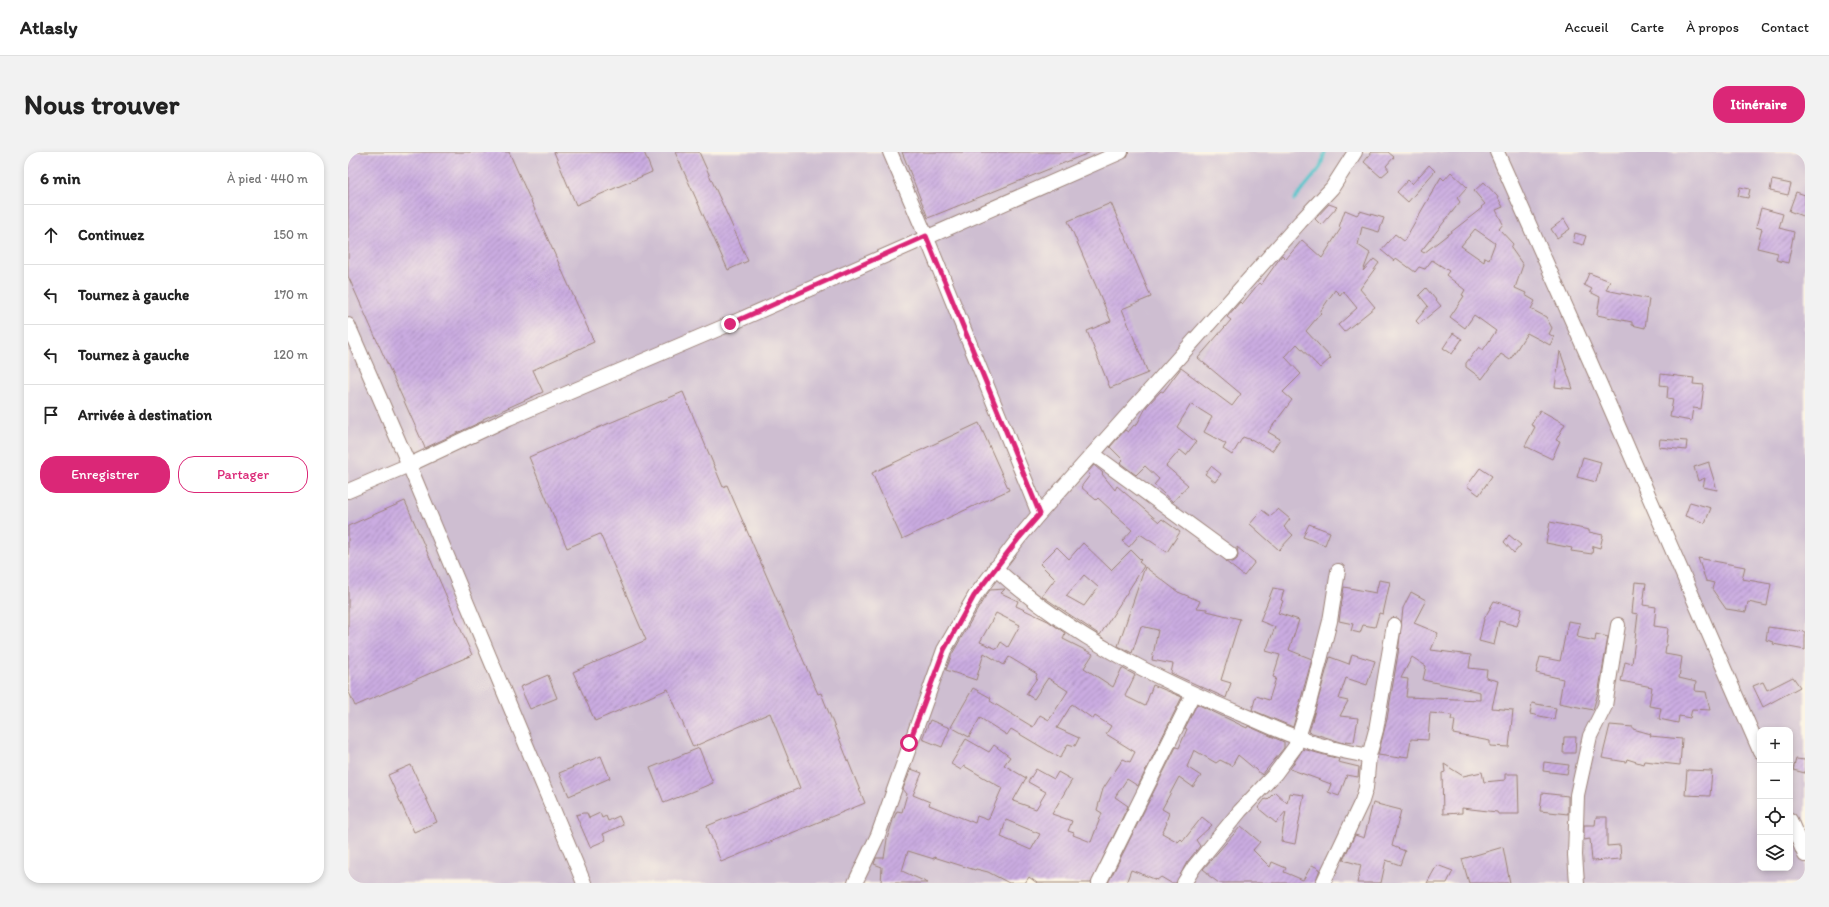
<!DOCTYPE html>
<html lang="fr">
<meta charset="utf-8">
<style>
:root{--surface:#fff;--page:#f2f2f2;--text:#222;--muted:#767676;--line:#e0e0e0;--accent:#db2777}
body{margin:0;font-family:Itim,sans-serif;background:var(--page);color:var(--text)}
.controls{position:absolute;right:12px;bottom:12px;display:grid;overflow:hidden;border-radius:8px;box-shadow:0 2px 6px #0003}
.controls button{width:36px;height:36px;display:grid;place-items:center;padding:0;border:0;border-bottom:1px solid var(--line);background:var(--surface);color:var(--text);font:20px sans-serif}
.stop{position:absolute;width:12px;height:12px;margin:-9px;border:3px solid #db2777;border-radius:50%;background:#fff}
.stop.end{background:#db2777;border-color:#fff;box-shadow:0 1px 4px #0008}
.list{margin:0;padding:0;list-style:none}
h2{display:flex;justify-content:space-between;align-items:center;height:52px;margin:0;padding:0 16px;font-size:17px}
h2 small{font-size:13px;font-weight:400;color:var(--muted)}
.list li{display:grid;grid-template-columns:26px 1fr auto;gap:12px;align-items:center;box-sizing:border-box;height:60px;padding:0 16px;border-top:1px solid var(--line)}
.list b{display:block;font-size:15px;white-space:nowrap}
.list em{font-size:13px;font-style:normal;color:var(--muted)}
.actions{display:flex;gap:8px;padding:12px 16px}
.actions a{flex:1;padding:9px 0;border:1px solid var(--accent);border-radius:16px;text-align:center;font-size:14px;color:var(--accent)}
.actions .main{background:var(--accent);color:#fff}
.icon{flex:none;width:22px;height:22px;fill:none;stroke:currentColor;stroke-width:2;stroke-linecap:round;stroke-linejoin:round}
.map{position:relative;flex:none;width:1457px;height:731px;overflow:hidden;border-radius:16px}
header{display:flex;align-items:center;gap:24px;box-sizing:border-box;height:56px;padding:0 20px;background:var(--surface);border-bottom:1px solid var(--line)}
header strong{font-size:19px}
nav{display:flex;gap:22px;margin-inline-start:auto;font-size:14px}
.intro{display:flex;align-items:center;justify-content:space-between;box-sizing:border-box;height:96px;padding:0 24px}
h1{margin:0;font-size:28px}
.button{padding:10px 18px;border-radius:16px;background:var(--accent);color:#fff;font-size:14px;font-weight:700}
main{display:flex;gap:24px;padding:0 24px}
aside{flex:1;background:var(--surface);border-radius:16px;box-shadow:0 2px 6px #0003}
.map>svg:first-child{display:block}
.industrial{fill:#cebed1;fill-rule:evenodd}
.lines{fill:none;stroke-linecap:round;stroke-linejoin:round}
.stream{stroke:#54c2cb;stroke-width:3.5}
.building{fill:url(#building-hatch);fill-rule:evenodd}
.minor-casing{stroke:#9c8278;stroke-width:16}
.minor{stroke:#fff;stroke-width:14}
.route{stroke:#db2777;stroke-width:5}
</style>
<header>
<strong>Atlasly</strong>
<nav><a>Accueil</a><a>Carte</a><a>À propos</a><a>Contact</a></nav>
</header>
<div class="intro"><h1>Nous trouver</h1><a class="button">Itinéraire</a></div>
<main>
<aside>
<h2>6 min<small>À pied · 440 m</small></h2>
<ul class="list">
<li><svg class="icon" aria-label="ahead" viewBox="0 0 24 24"><path d="M12 20V5M6 11l6-6 6 6"/></svg><div><b>Continuez</b></div><em>150 m</em></li>
<li><svg class="icon" aria-label="left" viewBox="0 0 24 24"><path d="M17 20v-9H6M10 6l-5 5 5 5"/></svg><div><b>Tournez à gauche</b></div><em>170 m</em></li>
<li><svg class="icon" aria-label="left" viewBox="0 0 24 24"><path d="M17 20v-9H6M10 6l-5 5 5 5"/></svg><div><b>Tournez à gauche</b></div><em>120 m</em></li>
<li><svg class="icon" aria-label="arrive" viewBox="0 0 24 24"><path d="M6 21V4h12l-3 4 3 4H6"/></svg><div><b>Arrivée à destination</b></div></li>
</ul>
<div class="actions"><a class="main">Enregistrer</a><a>Partager</a></div>
</aside>
<div class="map">
<svg width="1457" height="731" viewBox="0 0 1457 731">
<defs>
<pattern id="building-hatch" width="6" height="6" patternUnits="userSpaceOnUse"><rect width="6" height="6" fill="#caace1"/><path d="M-1 1l2-2M0 6l6-6M5 7l2-2" fill="none" stroke="#a68bb7"/></pattern>
</defs>
<rect width="100%" height="100%" fill="#fcf5e5"/>
<filter id="ink" filterUnits="userSpaceOnUse"><feTurbulence type="fractalNoise" baseFrequency=".025" numOctaves="2"/><feDisplacementMap in="SourceGraphic" scale="8" xChannelSelector="R" yChannelSelector="G"/><feConvolveMatrix kernelMatrix="1 2 1 2 8 2 1 2 1" color-interpolation-filters="sRGB"/></filter>
<filter id="wash" filterUnits="userSpaceOnUse"><feTurbulence type="fractalNoise" baseFrequency=".012" numOctaves="4" result="noise"/><feDisplacementMap in="SourceGraphic" scale="16" xChannelSelector="R" yChannelSelector="G"/><feGaussianBlur stdDeviation="0.9" result="paint"/><feColorMatrix in="noise" values="0 0 0 0 0 0 0 0 0 0 0 0 0 0 0 0 0 1.4 0 .05"/><feComposite in="paint" operator="in"/></filter>
<g filter="url(#wash)">
<rect width="100%" height="100%" fill="#efe4c6"/>
<path class="industrial" d="M0 0H1457V731H0ZM1412 578H1442V716H1412Z"/>
<g class="lines">
<polyline class="stream" points="946,48 972,16 977,0"/>
</g>
<g id="blocks">
<g class="building">
<polygon points="0,0 161,0 246,190 185,218 195,240 135,267 135,269 77,296 0,124"/>
<polygon points="206,0 296,0 304,20 228,53"/>
<polygon points="327,0 351,0 400,109 380,118"/>
<polygon points="554,0 743,0 580,66"/>
<polygon points="1024,0 1040,0 1046,5 1038,14 1041,18 1033,25 1016,10"/>
<polygon points="1081,13 1087,19 1060,50 1049,40 1060,28 1064,32"/>
<path d="M1103 20 1119 35 1109 46 1112 50 1073 99 1076 101 1134 56 1133 55 1137 52 1126 39 1136 30 1149 44 1155 55 1148 58 1155 72 1151 77 1165 92 1163 96 1175 113 1167 136 1178 141 1177 143 1187 149 1183 157 1198 165 1204 176 1201 182 1206 185 1202 193 1179 181 1162 208 1153 202 1134 227 1118 215V211L1131 195 1135 198 1148 179 1126 163 1117 176 1102 165 1116 144 1114 143 1117 138 1098 123 1101 119 1084 108 1077 117 1071 115 1067 120 1048 106 1046 109 1033 98 1047 82 1056 89 1093 25 1096 28ZM1127 77 1147 91 1141 107 1137 105 1136 110 1113 94Z"/>
<polygon points="1424,28 1443,32 1440,43 1422,39"/>
<polygon points="1392,35 1402,37 1400,46 1390,44"/>
<polygon points="1448,40 1457,43 1457,65 1441,59"/>
<polygon points="763,51 803,145 774,157 800,221 762,236 739,179 763,169 720,69"/>
<polygon points="981,52 989,55 973,73 967,67"/>
<polygon points="1413,56 1435,62 1431,76 1446,80 1440,111 1428,108 1430,101 1409,96 1414,77 1408,75"/>
<polygon points="997,58 1009,63 1012,59 1036,66 1031,80 1014,75 1010,93 1022,101 1015,119 1026,107 1031,111 1012,137 1027,155 996,180 990,173 1009,156 995,139 992,143 987,138 972,160 973,161 958,179 983,206 972,216 949,192 937,205 953,222 935,240 944,248 920,280 932,287 924,299 903,287 903,288 895,285 884,303 875,297 878,292 856,280 864,265 843,252 829,275 848,290 838,303 832,298 818,314 840,333 825,350 806,333 811,327 797,314 788,323 772,311 775,308 762,295 777,278 780,280 786,273 788,274 799,254 813,239 815,240 833,216 884,254 893,242 850,206 883,168 879,165 892,150 894,152 911,131 913,133 934,103 938,107 954,88 974,106 993,76 991,75"/>
<polygon points="1216,67 1222,77 1209,86 1203,77"/>
<polygon points="1227,81 1238,84 1235,93 1225,90"/>
<polygon points="1241,121 1262,129 1258,138 1301,147 1297,176 1284,173 1284,170 1249,163 1252,145 1242,140 1244,137 1236,133"/>
<polygon points="1078,136 1093,154 1071,172 1068,169 1080,154 1071,143"/>
<polygon points="1105,181 1114,187 1104,202 1095,196"/>
<polygon points="1212,199 1225,237 1207,235"/>
<polygon points="1313,222 1346,226 1345,232 1356,233 1353,257 1345,256 1343,269 1322,265 1325,247 1319,246 1320,234 1312,233"/>
<polygon points="335,240 375,335 379,333 470,542 473,541 517,651 373,710 359,674 452,636 422,561 345,595 320,537 247,569 225,520 298,488 252,382 219,396 181,305"/>
<polygon points="1192,258 1217,272 1208,288 1212,289 1204,307 1177,294 1187,275 1183,273"/>
<polygon points="631,271 661,338 554,387 524,321"/>
<polygon points="1312,287 1339,289 1338,298 1311,295"/>
<polygon points="1235,305 1253,310 1248,330 1229,325"/>
<polygon points="1361,310 1361,312 1369,338 1355,335 1357,326 1350,329 1346,315"/>
<polygon points="746,313 755,321 754,322 767,338 769,334 811,370 814,367 832,380 819,400 792,382 781,395 774,389 784,378 763,360 764,359 750,346 748,348 733,335 742,323 740,320"/>
<polygon points="863,314 873,322 867,330 857,322"/>
<polygon points="1132,316 1144,324 1131,343 1119,334"/>
<polygon points="57,349 124,503 7,554 0,538 0,374"/>
<polygon points="1342,350 1363,356 1357,371 1337,364"/>
<polygon points="930,357 942,367 936,375 945,383 931,398 902,372 914,358 922,364"/>
<polygon points="1202,370 1241,378 1241,380 1255,383 1252,396 1245,394 1244,402 1223,399 1224,396 1198,391"/>
<polygon points="961,372 982,380 977,393 955,385"/>
<polygon points="1161,383 1173,393 1166,401 1156,390"/>
<path d="M735 391 763 418 783 398 793 408 791 410 796 414 752 483 694 444 707 427 692 412 709 395 721 407ZM736 423 750 435 736 454 718 444Z"/>
<polygon points="889,395 907,410 896,424 877,409 885,410 889,407 890,403"/>
<polygon points="1350,406 1397,415 1394,427 1423,432 1419,454 1400,450 1398,460 1378,457 1364,437 1366,431 1358,429"/>
<polygon points="797,415 830,440 852,449 849,456 859,457 859,459 892,467 873,528 883,531 878,546 823,521 825,512 804,508 810,478 793,474 784,501 770,494"/>
<polygon points="1031,428 1042,430 1035,462 1031,461 1027,475 1015,473 1012,481 1003,479 1005,472 991,469 996,435 1028,441"/>
<polygon points="1287,430 1298,431 1295,453 1308,455 1306,474 1320,476 1317,502 1334,505 1331,526 1348,530 1347,539 1358,540 1362,558 1344,557 1342,566 1331,564 1330,571 1311,567 1313,556 1301,554 1304,535 1273,529 1277,510 1284,512 1290,462 1284,461"/>
<polygon points="925,436 936,438 933,448 935,449 930,461 951,468 941,498 964,507 945,575 904,558 908,544 921,548 928,526 925,525 932,503 918,499 927,475 912,469"/>
<path d="M657 437 653 441 670 449 668 454 700 469 717 481 715 487 745 502 736 516 765 535 774 516 787 523 777 544 797 554 805 533 834 545 790 634 779 627 767 645 780 654 743 731H689L681 725 677 731H661L640 720 628 717 627 718 586 705V707L560 699 554 719 580 731H533L534 715 526 712 528 706H536L539 687 545 668 549 659 554 660 559 642 555 637 563 617 574 621 565 643 582 650 581 653 627 671 629 664 640 668 654 636 616 614 613 618 603 612 618 587 641 600 646 593 662 605 656 613 678 626 665 649 688 657 698 640 680 630 688 617 706 627 710 620 724 628 704 662 724 669 720 679 726 681 725 683 743 690 754 661 749 658 755 637 775 607 782 610 787 600 758 582 763 574 747 564 745 567 724 552 709 576 731 586 727 594 720 592 712 606 663 577 659 583 632 566 621 585 603 575 625 536 643 546 642 549 685 575 692 563 701 568 720 539 700 526 686 547 678 542 689 526 688 525 689 522 661 505 656 513 636 501 628 528 598 518 604 502 635 448 642 438ZM648 461 672 473 660 495 653 490 649 497 632 490ZM658 668 692 682 683 698 653 685Z"/>
<path d="M1063 440 1078 448 1066 471 1090 481 1083 498 1123 503 1121 516 1139 518 1138 526 1150 529 1144 556 1165 558 1161 595 1142 594V589L1105 582 1107 568H1103L1104 563 1082 561 1080 588 1063 587 1060 605 1053 604 1052 606 1030 603 1039 567 1050 502 1055 456ZM1064 505 1078 514 1075 528 1132 540V548L1058 545 1060 527 1053 526Z"/>
<polygon points="1146,449 1174,457 1169,474 1151,469 1146,493 1131,489 1136,467"/>
<polygon points="1220,469 1232,471 1229,485 1247,489 1248,482 1260,485 1251,537 1245,558 1211,551 1215,527 1188,521 1192,505 1212,509"/>
<polygon points="1420,475 1457,480 1457,498 1425,492 1426,490 1418,488"/>
<polygon points="1004,502 1027,509 1019,533 998,526 991,547 1000,549 992,564 1010,566 1006,590 998,589 996,591 961,580 982,505 1001,512"/>
<polygon points="200,523 209,546 182,557 172,535"/>
<polygon points="1445,525 1452,535 1415,555 1405,534 1415,530 1419,538"/>
<polygon points="1184,551 1208,556 1206,567 1182,562"/>
<polygon points="849,552 899,576 900,574 936,590 936,596 914,623 890,603 884,614 872,608 868,611 846,598 839,615 853,624 845,635 831,625 814,657 821,661 818,670 819,671 814,681 830,690 833,687 835,689 854,665 864,673 848,688 852,694 839,710 828,731 823,731 813,725 809,728 783,718 778,731 760,731 828,595 831,596 839,577 837,576"/>
<polygon points="582,568 602,576 594,595 574,587"/>
<polygon points="1262,573 1285,575 1285,577 1303,582 1302,584 1334,587 1332,613 1296,609 1295,612 1279,607 1278,610 1254,606"/>
<polygon points="1216,585 1228,585 1227,601 1215,601"/>
<polygon points="351,596 365,631 316,651 302,616"/>
<polygon points="955,597 991,607 990,610 1011,615 1010,625 999,623 991,644 980,640 983,632 942,617"/>
<polygon points="253,604 262,626 221,644 211,621"/>
<polygon points="1448,607 1457,608 1457,621 1445,618"/>
<polygon points="1196,610 1221,613 1219,622 1195,619"/>
<polygon points="1096,612 1115,624 1134,620 1136,630 1157,628 1157,622 1170,622 1171,662 1150,662 1149,660 1114,656 1114,661 1095,662 1094,621 1097,620"/>
<polygon points="63,613 89,670 66,680 40,623"/>
<polygon points="1339,618 1364,619 1362,644 1337,643"/>
<polygon points="927,640 939,651 941,641 956,643 947,692 933,689 938,659 928,671 910,656 917,647 919,648"/>
<polygon points="1194,641 1220,644 1220,662 1192,659"/>
<polygon points="1025,651 1053,658 1044,694 1057,699 1052,713 1038,708 1033,731 1009,731 1013,713 995,708 1007,683 1016,686"/>
<polygon points="235,661 239,661 241,666 252,661 254,666 258,664 260,669 271,664 275,673 255,682 258,688 242,695 228,663"/>
<polygon points="1248,665 1259,665 1259,694 1272,693 1273,707 1244,709 1242,687 1236,688 1236,673 1247,673"/>
<polygon points="893,674 912,690 905,698 922,715 924,710 938,716 936,720 955,728 964,713 972,717 967,731 871,731 860,723 860,721 855,717"/>
<polygon points="1155,695 1162,731 1121,731 1114,707"/>
<polygon points="1089,713 1105,719 1099,731 1079,731"/>
</g>
</g>
</g>
<g filter="url(#ink)">
<use href="#blocks" fill-opacity="0" stroke="#9c8278" stroke-width="1"/>
<g class="lines">
<defs>
<g id="minor">
<polyline points="542,0 578,84 691,362"/>
<polyline points="1149,0 1241,207 1412,599"/>
<polyline points="0,173 61,313 236,731"/>
<polyline points="745,302 882,402"/>
<polyline points="0,339 61,313 161,266 382,172 773,0"/>
<path d="M647 416C719 482 806 526 895 563 913 570 932 580 951 586 974 595 997 600 1021 604"/>
<polyline points="1442,668 1457,703"/>
<polyline points="507,731 530,683 596,498 627,444 671,386 691,362 952,70 984,36 1007,0"/>
<polyline points="751,731 845,542"/>
<polyline points="836,731 846,715 892,659 927,622 947,595 961,551 982,469 990,419"/>
<polyline points="975,731 1014,649 1018,636 1021,604 1028,578 1046,473"/>
<polyline points="1229,731 1227,703 1229,643 1242,584 1257,554 1270,473"/>
</g>
</defs>
<use href="#minor" class="minor-casing"/>
<use href="#minor" class="minor"/>
</g>
</g>
<g class="lines" filter="url(#ink)">
<polyline class="route" points="382,172 578,84 692,362 671,386 626,444 596,498 561,591"/>
</g>
</svg>
<div class="controls">
<button>+</button>
<button>−</button>
<button><svg class="icon" aria-label="locate" viewBox="0 0 24 24"><circle cx="12" cy="12" r="6"/><path d="M12 2v4M12 18v4M2 12h4M18 12h4"/></svg></button>
<button><svg class="icon" aria-label="layers" viewBox="0 0 24 24"><path d="M12 4l9 5-9 5-9-5zM3 14l9 5 9-5"/></svg></button>
</div>
<div class="stop" style="left:561px;top:591px"></div>
<div class="stop end" style="left:382px;top:172px"></div>
</div>
</main>
